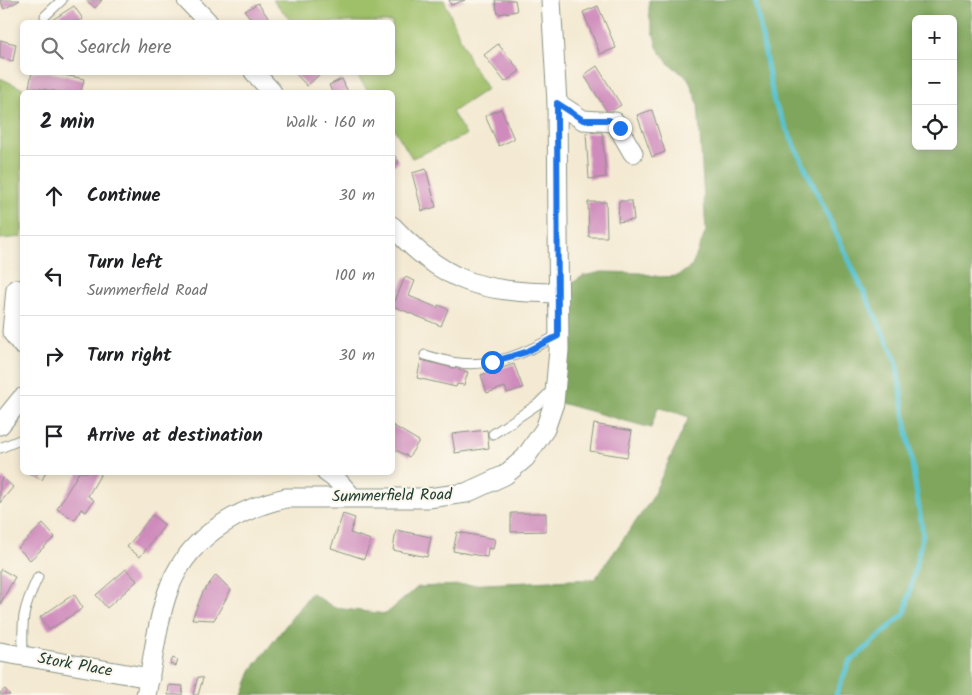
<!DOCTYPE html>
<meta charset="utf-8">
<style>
:root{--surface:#fff;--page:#f6f6f6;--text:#202124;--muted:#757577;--line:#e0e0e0}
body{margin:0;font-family:Kalam,sans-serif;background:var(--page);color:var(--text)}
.controls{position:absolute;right:15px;top:15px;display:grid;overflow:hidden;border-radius:8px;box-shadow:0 2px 8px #0003}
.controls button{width:45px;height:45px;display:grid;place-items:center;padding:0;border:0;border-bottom:1px solid var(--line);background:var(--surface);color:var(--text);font:25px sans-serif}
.stop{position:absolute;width:15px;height:15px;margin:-11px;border:4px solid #1a73e8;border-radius:50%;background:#fff}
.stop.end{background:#1a73e8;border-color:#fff;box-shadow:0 1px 5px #0008}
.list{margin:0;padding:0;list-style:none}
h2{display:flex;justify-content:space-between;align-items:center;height:65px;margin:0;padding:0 20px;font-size:21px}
h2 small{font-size:16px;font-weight:400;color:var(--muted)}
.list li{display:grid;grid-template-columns:32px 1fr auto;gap:15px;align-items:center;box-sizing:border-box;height:80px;padding:0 20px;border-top:1px solid var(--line)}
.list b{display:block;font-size:19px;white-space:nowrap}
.list p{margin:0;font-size:16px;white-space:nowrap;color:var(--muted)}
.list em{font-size:16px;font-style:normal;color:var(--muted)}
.icon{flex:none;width:28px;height:28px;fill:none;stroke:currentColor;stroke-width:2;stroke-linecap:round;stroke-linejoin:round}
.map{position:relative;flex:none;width:972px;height:695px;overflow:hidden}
.search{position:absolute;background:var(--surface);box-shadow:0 2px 8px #0003;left:20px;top:20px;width:375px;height:55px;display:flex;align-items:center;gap:12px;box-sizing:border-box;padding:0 18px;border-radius:8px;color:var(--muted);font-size:19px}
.panel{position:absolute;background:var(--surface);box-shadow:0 2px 8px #0003;left:20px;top:90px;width:375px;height:385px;border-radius:8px}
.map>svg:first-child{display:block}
.green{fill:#9fbf67;stroke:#5f7e4e}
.forest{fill:#7fa65c;stroke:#4f7248;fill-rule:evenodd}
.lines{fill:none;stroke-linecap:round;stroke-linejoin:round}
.stream{stroke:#56c2d0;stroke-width:5}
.building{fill:#cf8bbc}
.lane-casing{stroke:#8a9484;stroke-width:11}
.street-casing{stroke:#8a9484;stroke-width:21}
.lane{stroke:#fff;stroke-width:9}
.street{stroke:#fff;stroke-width:19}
.route{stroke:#1a73e8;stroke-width:6}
.labels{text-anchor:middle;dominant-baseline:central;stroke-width:4;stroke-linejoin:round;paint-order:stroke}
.street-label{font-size:16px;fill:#1f3d34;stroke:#fbf7ec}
</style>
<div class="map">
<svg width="972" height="695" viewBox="0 0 972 695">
<rect width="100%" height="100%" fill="#fbf7ec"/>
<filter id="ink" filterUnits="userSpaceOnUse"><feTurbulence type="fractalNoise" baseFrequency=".02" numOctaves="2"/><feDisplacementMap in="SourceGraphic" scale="10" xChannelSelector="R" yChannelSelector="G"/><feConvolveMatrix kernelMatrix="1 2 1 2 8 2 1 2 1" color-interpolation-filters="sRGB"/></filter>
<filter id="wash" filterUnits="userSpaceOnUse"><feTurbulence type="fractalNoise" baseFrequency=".0096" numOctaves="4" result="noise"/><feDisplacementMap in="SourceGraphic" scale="20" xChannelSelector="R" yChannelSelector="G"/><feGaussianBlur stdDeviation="1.12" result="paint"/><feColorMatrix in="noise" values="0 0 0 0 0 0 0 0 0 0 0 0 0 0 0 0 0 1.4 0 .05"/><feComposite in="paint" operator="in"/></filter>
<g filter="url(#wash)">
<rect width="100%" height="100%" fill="#f4ead3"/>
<g class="green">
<polygon points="273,0 444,0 470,61 487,89 452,112 466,135 412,158 393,127 392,92 369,92 355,73 392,72 392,22 292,22"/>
<polygon points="0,78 30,92 22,92 22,237 0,239"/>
</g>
<path class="forest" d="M649 0H972V695H242L252 669 311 593 335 608 386 614 418 587 595 579 651 500 689 417 658 407 651 428 557 402 559 292 583 276 602 272 640 273 660 277 678 276 692 266 706 231 698 103 688 78 668 63 657 47 649 14ZM916 19H953V146H916Z"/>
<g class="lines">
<polyline class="stream" points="755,0 774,102 896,360 923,534 905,613 849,663 836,695"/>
</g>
<g id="blocks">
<g class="building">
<polygon points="0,0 20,0 4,9"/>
<polygon points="86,0 102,0 95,8"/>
<polygon points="449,0 465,0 451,5"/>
<polygon points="495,0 515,0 517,11 498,14"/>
<polygon points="258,3 271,22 253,22 245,11"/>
<polygon points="74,6 83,19 78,22 49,22"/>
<polygon points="598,6 616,48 600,54 583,12"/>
<polygon points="0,40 16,44 13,61 0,58"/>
<polygon points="498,44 520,71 505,82 484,55"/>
<polygon points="597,66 621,105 608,113 584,75"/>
<polygon points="32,72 49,72 84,79 81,92 60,92 29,87"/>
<polygon points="294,72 319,72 320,74 307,86"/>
<polygon points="342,79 348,92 332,92 329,85"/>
<polygon points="501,109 514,139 499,146 485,116"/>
<polygon points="652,110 665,152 652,157 637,115"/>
<polygon points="602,132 606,177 589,179 586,133"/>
<polygon points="392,152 399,162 392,166"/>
<polygon points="426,169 436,207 422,211 412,173"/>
<polygon points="619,201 632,201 634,220 618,222"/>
<polygon points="588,202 606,202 607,237 589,237"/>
<polygon points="405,277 415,281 409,296 438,308 438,305 448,309 441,326 393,306"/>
<polygon points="421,360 454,368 455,364 461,365 459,370 468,372 464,385 457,384 456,387 417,378"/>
<polygon points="514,364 523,388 507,393 505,387 487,393 481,375"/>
<polygon points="594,424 632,431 627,457 590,451"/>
<polygon points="392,425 419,441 409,457 392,448"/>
<polygon points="487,430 489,448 455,453 452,434"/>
<polygon points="26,472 46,472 42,480"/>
<polygon points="79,472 102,472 88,496 94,500 86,512 81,509 75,520 57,509"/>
<polygon points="3,478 13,487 0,503 0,481"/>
<polygon points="511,513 546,513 546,531 511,532"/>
<polygon points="343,514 355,518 350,533 371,540 364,559 331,548"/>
<polygon points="152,515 165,525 140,557 127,547"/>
<polygon points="43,524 55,537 30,560 18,548"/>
<polygon points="396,530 431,537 427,557 393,550"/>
<polygon points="457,532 495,539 493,549 488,548 487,557 453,551"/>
<polygon points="1,569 15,577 0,604 0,571"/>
<polygon points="126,569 137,581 107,608 96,595"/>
<polygon points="216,575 231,590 214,620 192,619 203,592"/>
<polygon points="74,594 83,608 49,630 40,617"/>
<polygon points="173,658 178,660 176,666 170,664"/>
<polygon points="198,677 203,678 198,695 193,695"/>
<polygon points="169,685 183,686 182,695 168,695"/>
<polygon points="5,689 10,695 0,695 0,693"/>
</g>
</g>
</g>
<g filter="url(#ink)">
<use href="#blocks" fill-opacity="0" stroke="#8a9484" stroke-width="1"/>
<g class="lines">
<defs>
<g id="lane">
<polyline points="45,16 62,0"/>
<path d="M425 355C436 358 448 362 459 363 495 367 528 352 558 335"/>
<polyline points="493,434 538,404 553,389"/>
<polyline points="0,448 22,439"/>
<path d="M23 656C22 618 22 611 38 577"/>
</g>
<g id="street">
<polyline points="187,0 208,22"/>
<polyline points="254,72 272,92"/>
<polyline points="557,103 583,120 615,122 633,153"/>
<path d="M392 226C445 283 481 292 557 293"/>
<polyline points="16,289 12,332 22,345"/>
<polyline points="0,425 22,398"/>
<polyline points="326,472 337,480 352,497"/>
<polyline points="0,652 150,678"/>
<path d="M146 695C153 662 156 626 167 594 184 541 233 510 286 498H428L466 493 505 475 525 458 545 429 554 403 559 350 557 103 551 0"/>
</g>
</defs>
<use href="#lane" class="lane-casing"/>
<use href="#street" class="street-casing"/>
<use href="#lane" class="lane"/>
<use href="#street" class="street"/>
</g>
</g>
<g class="lines" filter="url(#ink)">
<polyline class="route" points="492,362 526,352 558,336 557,103 583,120 609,120 620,128"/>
</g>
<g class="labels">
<g class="street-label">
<text transform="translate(392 496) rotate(-1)">Summerfield Road</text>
<text transform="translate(75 665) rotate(10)">Stork Place</text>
</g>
</g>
</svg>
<div class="controls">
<button>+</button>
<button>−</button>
<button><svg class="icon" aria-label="locate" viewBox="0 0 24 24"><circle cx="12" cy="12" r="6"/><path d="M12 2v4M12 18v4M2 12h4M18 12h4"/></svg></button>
</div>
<div class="stop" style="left:492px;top:362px"></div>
<div class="stop end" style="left:620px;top:128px"></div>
<div class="search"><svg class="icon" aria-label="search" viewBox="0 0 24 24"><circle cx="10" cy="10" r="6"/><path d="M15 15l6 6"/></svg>Search here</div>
<section class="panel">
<h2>2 min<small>Walk · 160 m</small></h2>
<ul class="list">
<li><svg class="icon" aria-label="ahead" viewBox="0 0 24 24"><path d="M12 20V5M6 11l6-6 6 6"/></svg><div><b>Continue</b></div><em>30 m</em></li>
<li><svg class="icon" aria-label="left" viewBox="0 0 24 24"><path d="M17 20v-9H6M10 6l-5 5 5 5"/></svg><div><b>Turn left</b><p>Summerfield Road</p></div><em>100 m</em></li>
<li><svg class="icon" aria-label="right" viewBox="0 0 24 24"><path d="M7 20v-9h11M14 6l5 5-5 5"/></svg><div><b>Turn right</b></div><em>30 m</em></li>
<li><svg class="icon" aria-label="arrive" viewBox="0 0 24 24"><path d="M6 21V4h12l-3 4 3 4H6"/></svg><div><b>Arrive at destination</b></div></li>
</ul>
</section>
</div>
